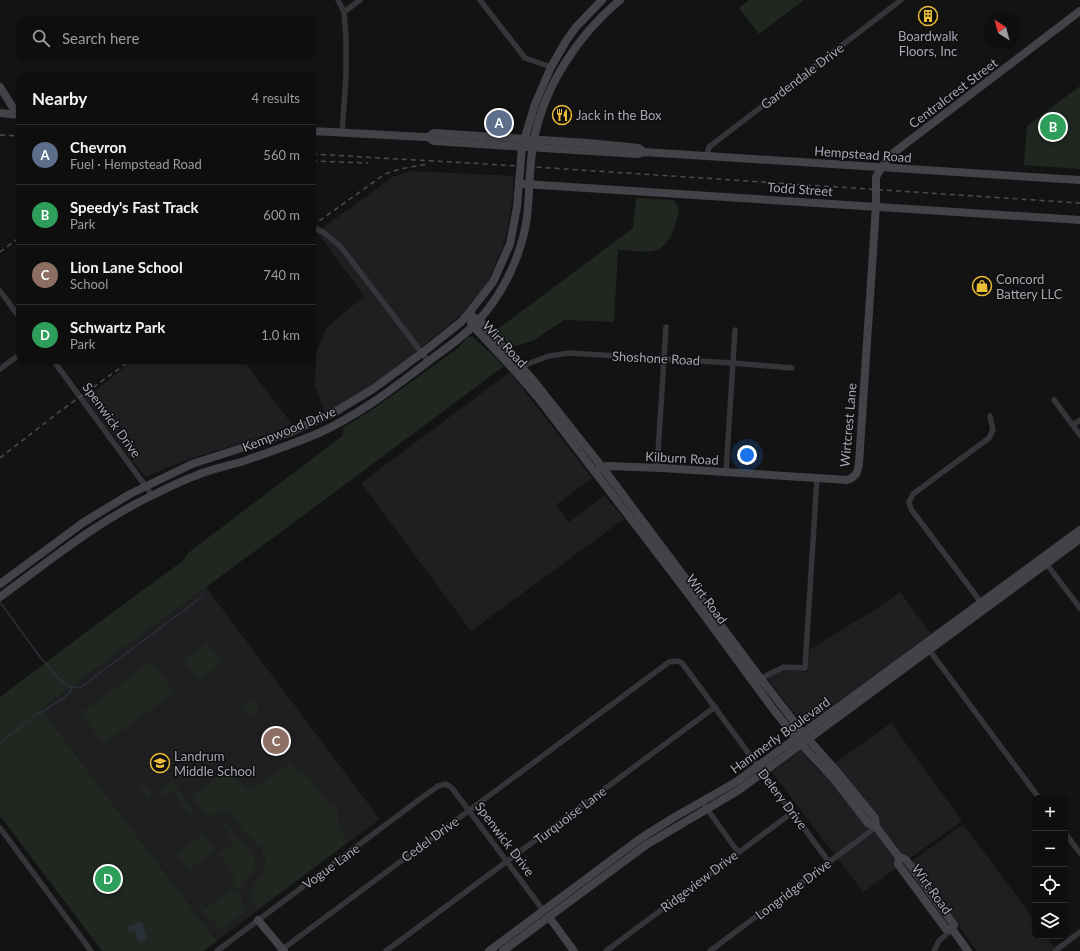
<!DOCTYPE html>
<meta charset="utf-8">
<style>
:root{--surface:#0e0e0f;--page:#1c1c1d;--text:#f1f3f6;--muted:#9b9c9e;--line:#2e2e2f;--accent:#ecbe33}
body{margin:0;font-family:Lato,sans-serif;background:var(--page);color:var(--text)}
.controls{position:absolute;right:12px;bottom:12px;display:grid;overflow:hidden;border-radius:8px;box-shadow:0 1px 3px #0004}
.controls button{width:36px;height:36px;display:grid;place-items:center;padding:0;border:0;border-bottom:1px solid var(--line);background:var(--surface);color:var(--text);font:20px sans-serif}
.compass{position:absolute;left:984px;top:12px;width:36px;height:36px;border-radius:50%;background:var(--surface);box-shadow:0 1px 3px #0004;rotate:324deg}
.you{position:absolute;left:747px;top:455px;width:14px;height:14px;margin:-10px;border:3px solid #fff;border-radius:50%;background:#1a73e8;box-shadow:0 0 0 6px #1a73e833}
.badge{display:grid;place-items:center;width:26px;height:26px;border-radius:50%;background:var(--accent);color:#fff;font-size:13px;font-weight:700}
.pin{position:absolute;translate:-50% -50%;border:2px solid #fff;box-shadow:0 1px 4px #0006}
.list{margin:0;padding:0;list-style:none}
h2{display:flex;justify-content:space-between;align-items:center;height:52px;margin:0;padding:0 16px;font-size:17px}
h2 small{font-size:13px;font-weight:400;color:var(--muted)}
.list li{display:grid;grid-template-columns:26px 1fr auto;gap:12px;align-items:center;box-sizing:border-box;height:60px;padding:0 16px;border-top:1px solid var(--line)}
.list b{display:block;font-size:15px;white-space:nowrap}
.list p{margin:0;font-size:13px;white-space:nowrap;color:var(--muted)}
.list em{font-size:13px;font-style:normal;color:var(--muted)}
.icon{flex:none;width:22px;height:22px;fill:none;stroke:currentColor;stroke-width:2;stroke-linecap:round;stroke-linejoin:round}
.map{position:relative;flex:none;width:1080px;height:951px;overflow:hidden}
.search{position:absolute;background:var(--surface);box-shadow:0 1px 3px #0004;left:16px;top:16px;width:300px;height:44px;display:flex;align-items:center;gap:10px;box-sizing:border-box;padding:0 14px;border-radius:12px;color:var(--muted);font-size:15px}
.panel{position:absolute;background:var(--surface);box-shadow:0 1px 3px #0004;left:16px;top:72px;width:300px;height:292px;border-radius:12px}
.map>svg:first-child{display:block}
.built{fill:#1f1f21}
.green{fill:#1f2720}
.water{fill:#293038}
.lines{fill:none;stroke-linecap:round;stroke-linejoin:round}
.stream{stroke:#293038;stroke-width:1.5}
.street{stroke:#343439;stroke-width:5.5}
.secondary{stroke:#424349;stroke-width:8}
.rail{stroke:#4b4c52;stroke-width:1.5;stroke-dasharray:5 4;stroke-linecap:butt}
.labels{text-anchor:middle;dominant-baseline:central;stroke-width:3;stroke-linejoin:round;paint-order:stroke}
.poi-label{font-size:13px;fill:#a5a8b4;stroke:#0e0e0f;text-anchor:start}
.street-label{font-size:13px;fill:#a5a8b4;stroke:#0e0e0f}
</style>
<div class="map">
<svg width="1080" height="951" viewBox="0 0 1080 951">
<rect width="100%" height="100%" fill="#131314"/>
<g class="built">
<polygon points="410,171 513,176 513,194 508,227 503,247 486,286 463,313 406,360 369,387 325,413 315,386 316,354 326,328 364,296 317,232 393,177"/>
<polygon points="134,360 243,360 292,424 272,433 181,462 145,477 85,398"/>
<polygon points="510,372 592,478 556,505 569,522 605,495 624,519 471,631 361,483"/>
<polygon points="206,587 380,819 217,941 41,709"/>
<polygon points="900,592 931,634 805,726 767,679 777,672 788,669 808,672 809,650 882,605"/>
<polygon points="891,723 962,821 863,892 772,772 801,750 821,773"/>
<polygon points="963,824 1035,921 1035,936 1046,936 1057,951 977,951 911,862"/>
</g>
<g class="green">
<polygon points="749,0 804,0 759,34 739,8"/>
<polygon points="1080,86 1080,169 1024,165 1027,126"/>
<path d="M636 198 674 200 679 208C678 222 669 249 653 251 642 253 629 250 618 250L614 322 564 320 533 341 511 347 495 331 633 228Z"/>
<polygon points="472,336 504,366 350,481 41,709 217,941 204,951 102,951 0,816 0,697 90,629 184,560 188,553 333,443 343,435 343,428 375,408 457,349 467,338"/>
<polygon points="207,643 222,663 199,680 184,660"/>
<polygon points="152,661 174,692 104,744 81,713"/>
<circle cx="251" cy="708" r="7"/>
<path d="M290 763 295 769V772L299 774 300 771H304L331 807 334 804 338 812 340 831 348 842 258 909C233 882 279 883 261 849L263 847 261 845 259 846C255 842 250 838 245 833 235 822 232 806 213 814V813L208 818 192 796 227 770 233 773 244 787 254 788Z"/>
<polygon points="172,781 195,812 190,815 172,790 163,796 159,790"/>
<polygon points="145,785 153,796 148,800 140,789"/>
<polygon points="220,822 225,823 237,838 249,849 255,859 256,866 254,871 244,881 239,889 236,888 230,880 236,875 221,856 216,858 216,857 231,846 231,844 234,841 221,823 217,825 216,824"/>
<polygon points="203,834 216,850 189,870 177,853"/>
<polygon points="232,889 242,894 241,901 247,910 220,930 213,920 208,918 199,906 201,905 205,909"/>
</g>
<polygon class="water" points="142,922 147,939 138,942 135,931 129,932 127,926"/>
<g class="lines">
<g class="stream">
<polyline points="0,602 40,657 60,680 71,687 81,687 203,596"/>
<polyline points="0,743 36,715 64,698 72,690 71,687"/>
</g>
<g class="street">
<polyline points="338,0 344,12 346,37 346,76 342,133"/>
<polyline points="480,0 525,58 551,67"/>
<polyline points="344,12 360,0"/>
<polyline points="707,155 709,147 901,0"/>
<polyline points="312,227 323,232 341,247 428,361"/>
<polyline points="0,291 20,318"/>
<polyline points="53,360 152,495"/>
<polyline points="522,366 549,356 569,353 733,363 792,368"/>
<polyline points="0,369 20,354"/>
<polyline points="1054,400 1080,435"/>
<polyline points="1073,425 1080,420"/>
<polyline points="657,468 666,327"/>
<polyline points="726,472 735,330"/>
<polyline points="1045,562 1080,608"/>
<polyline points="983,605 911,509 909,502 913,494 989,438 993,430 990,416"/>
<polyline points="927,647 1039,798"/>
<polyline points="759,680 771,673 784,667 805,668 817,478"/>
<polyline points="702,802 738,852"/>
<polyline points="0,828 91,951"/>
<polyline points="1065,833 1080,853"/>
<polyline points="217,951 416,802 438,786 446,784 452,788 543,910"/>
<polyline points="280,951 669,662 678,661 682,663 829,862"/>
<polyline points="386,951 715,707"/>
<polyline points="606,951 793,812"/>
<polyline points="710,951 876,827"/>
<polyline points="934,951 939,941 952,929"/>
<polyline points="1055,951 1080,932"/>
</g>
<g class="secondary">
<polyline points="0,87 17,114"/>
<polyline points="0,113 20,115"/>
<polyline points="312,131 424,137 428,137 434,133 588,143 639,148 644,152"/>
<polyline points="428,137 433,141 638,154 644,152 1080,180"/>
<polyline points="524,184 1080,220"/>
<polyline points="468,314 479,320 533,380 602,467 761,679 803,733 839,774 875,818 876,827 899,857 905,859 907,861 954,925 952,929"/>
<polyline points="471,323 473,326 514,370 539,399 690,596 773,709 801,744 833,778 868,823 876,827"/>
<path d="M595 472 602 467 608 466 662 468 847 480C856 477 858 472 859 463L876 206V177L882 167 892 154 1080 11"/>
<polyline points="0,584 84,522 130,494 192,464 288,433 333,413 373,389 422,353 461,322 468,314 493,282 510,244 517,207 522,147 535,104 551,67 566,41 576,27 602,0"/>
<path d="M0 597C49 561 98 521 153 495 167 488 181 481 195 476 211 469 228 466 244 461 270 452 296 443 321 432 360 414 392 389 425 364 443 350 464 337 479 320 504 292 522 254 527 217 530 191 529 164 534 139 545 85 578 35 620 0"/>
<polyline points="899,857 898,864 946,929 952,929"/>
<polyline points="549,917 574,951"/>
<polyline points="258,920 284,951"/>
<polyline points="952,929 968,951"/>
<polyline points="489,951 641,838 673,818 736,782 1080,530"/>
<polyline points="503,951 646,845 739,790 1080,539"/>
</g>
<g class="rail">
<polyline points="0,135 20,136"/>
<polyline points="312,154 520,166 1080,203"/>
<polyline points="312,161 368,163"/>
<polyline points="312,226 385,174 400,169 428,164"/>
<polyline points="0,252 20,237"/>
<polyline points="0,458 59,412 131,360"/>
</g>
</g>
<defs>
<symbol id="building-ring" viewBox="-11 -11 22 22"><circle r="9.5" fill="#0e0e0f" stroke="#ecbe33" stroke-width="1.5"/><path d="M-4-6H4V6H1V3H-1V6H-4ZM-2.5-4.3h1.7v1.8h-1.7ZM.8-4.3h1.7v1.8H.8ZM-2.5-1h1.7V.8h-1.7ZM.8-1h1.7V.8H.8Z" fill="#ecbe33"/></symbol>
<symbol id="restaurant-ring" viewBox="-11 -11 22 22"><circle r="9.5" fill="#0e0e0f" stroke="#ecbe33" stroke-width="1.5"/><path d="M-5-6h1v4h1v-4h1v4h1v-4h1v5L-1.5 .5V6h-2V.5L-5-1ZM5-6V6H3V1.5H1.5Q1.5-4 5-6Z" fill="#ecbe33"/></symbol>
<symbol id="shop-ring" viewBox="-11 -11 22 22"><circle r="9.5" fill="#0e0e0f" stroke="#ecbe33" stroke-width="1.5"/><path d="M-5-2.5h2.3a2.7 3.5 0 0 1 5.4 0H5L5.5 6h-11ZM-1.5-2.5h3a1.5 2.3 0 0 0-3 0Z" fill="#ecbe33"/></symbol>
<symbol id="school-ring" viewBox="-11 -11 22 22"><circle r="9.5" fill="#0e0e0f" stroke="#ecbe33" stroke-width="1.5"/><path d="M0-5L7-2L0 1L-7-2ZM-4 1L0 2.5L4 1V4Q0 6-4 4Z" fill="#ecbe33"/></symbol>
</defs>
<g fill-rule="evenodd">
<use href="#building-ring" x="917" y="5" width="22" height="22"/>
<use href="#restaurant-ring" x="551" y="104" width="22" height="22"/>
<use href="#shop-ring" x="971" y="275" width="22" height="22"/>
<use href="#school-ring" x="149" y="752" width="22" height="22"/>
</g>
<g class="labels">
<g class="poi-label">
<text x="928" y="36" text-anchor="middle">Boardwalk<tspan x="928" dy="15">Floors, Inc</tspan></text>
<text x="576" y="115">Jack in the Box</text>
<text x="996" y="279">Concord<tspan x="996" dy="15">Battery LLC</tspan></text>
<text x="174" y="756">Landrum<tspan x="174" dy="15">Middle School</tspan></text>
</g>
<g class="street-label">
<text transform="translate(802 76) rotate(-37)">Gardendale Drive</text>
<text transform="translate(953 93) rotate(-37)">Centralcrest Street</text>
<text transform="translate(863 154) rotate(4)">Hempstead Road</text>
<text transform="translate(800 189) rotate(4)">Todd Street</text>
<text transform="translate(505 344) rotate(47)">Wirt Road</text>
<text transform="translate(656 358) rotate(3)">Shoshone Road</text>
<text transform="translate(112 420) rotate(54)">Spenwick Drive</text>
<text transform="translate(848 425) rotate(-85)">Wirtcrest Lane</text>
<text transform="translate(289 429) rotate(-22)">Kempwood Drive</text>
<text transform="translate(682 458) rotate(3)">Kilburn Road</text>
<text transform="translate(707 599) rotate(53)">Wirt Road</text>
<text transform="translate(780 735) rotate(-36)">Hammerly Boulevard</text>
<text transform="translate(783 799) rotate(53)">Delery Drive</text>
<text transform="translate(570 815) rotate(-37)">Turquoise Lane</text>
<text transform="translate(430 839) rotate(-36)">Cedel Drive</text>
<text transform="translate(505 839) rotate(53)">Spenwick Drive</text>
<text transform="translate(331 866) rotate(-36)">Vogue Lane</text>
<text transform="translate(699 881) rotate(-37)">Ridgeview Drive</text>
<text transform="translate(793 889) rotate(-37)">Longridge Drive</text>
<text transform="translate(932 889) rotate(54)">Wirt Road</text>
</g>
</g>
</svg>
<div class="controls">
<button>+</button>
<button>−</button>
<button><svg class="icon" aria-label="locate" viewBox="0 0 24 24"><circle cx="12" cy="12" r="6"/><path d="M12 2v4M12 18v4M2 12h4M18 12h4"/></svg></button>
<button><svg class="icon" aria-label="layers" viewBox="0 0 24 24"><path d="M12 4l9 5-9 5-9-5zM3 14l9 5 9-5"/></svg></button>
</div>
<svg class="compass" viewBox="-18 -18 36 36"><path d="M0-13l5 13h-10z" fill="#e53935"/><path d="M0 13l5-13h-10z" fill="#9b9c9e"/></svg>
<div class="you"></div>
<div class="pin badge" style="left:499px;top:123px;background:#5c6f8a">A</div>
<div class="pin badge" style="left:1053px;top:127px;background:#2e9e5b">B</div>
<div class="pin badge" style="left:276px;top:741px;background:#8d6e63">C</div>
<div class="pin badge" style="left:108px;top:879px;background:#2e9e5b">D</div>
<div class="search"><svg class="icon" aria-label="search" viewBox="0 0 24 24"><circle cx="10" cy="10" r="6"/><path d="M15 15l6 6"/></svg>Search here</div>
<section class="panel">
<h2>Nearby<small>4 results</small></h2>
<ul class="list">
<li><span class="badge" style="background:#5c6f8a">A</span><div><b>Chevron</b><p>Fuel · Hempstead Road</p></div><em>560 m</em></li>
<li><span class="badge" style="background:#2e9e5b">B</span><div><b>Speedy's Fast Track</b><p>Park</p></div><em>600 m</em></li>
<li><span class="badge" style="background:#8d6e63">C</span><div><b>Lion Lane School</b><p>School</p></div><em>740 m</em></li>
<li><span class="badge" style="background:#2e9e5b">D</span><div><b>Schwartz Park</b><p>Park</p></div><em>1.0 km</em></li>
</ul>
</section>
</div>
